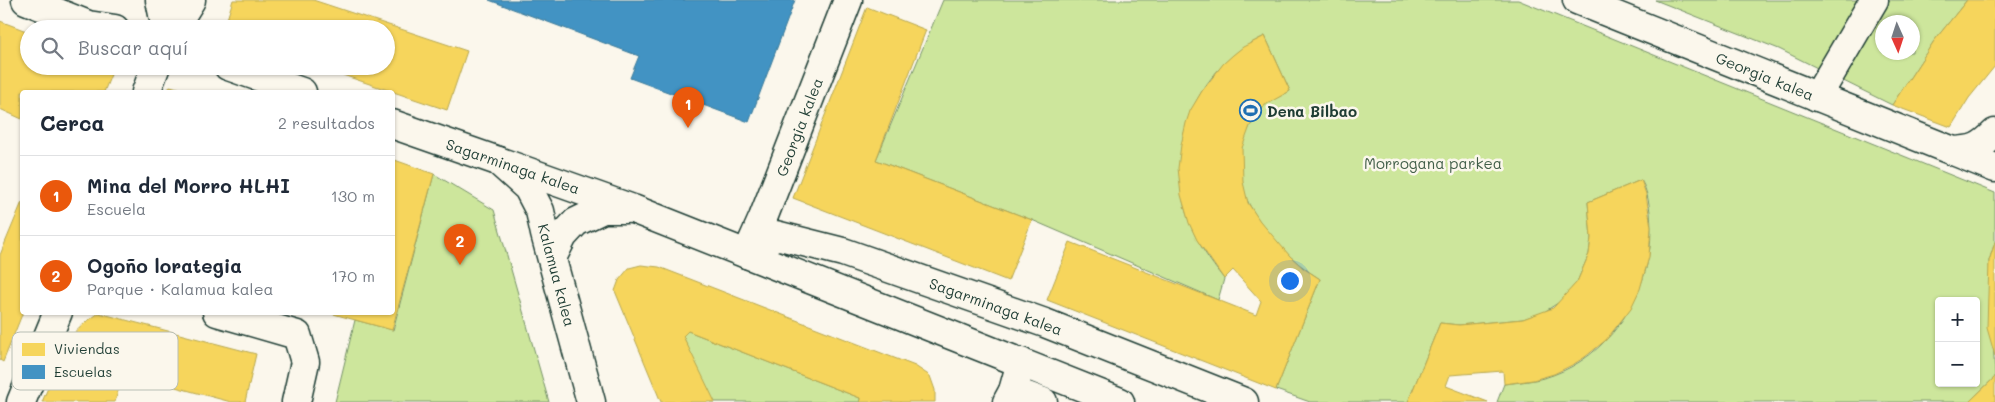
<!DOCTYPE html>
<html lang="es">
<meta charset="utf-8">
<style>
:root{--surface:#fff;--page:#f2f2f3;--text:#1f2937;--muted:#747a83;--line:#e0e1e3;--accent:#ea580c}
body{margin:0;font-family:Mali,sans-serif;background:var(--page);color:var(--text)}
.controls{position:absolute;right:15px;bottom:15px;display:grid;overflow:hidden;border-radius:5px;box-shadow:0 1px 4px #0004}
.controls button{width:45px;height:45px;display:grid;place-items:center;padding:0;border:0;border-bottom:1px solid var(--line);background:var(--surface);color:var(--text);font:25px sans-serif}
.compass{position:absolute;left:1875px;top:15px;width:45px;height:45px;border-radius:50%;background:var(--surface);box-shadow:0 1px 4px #0004;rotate:177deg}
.you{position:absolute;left:1289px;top:280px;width:18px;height:18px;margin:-12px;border:4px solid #fff;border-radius:50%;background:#1a73e8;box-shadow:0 0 0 8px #1a73e833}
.badge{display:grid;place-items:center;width:32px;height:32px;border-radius:50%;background:var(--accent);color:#fff;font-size:16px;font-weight:700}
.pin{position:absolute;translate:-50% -41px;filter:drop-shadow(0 1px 2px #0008)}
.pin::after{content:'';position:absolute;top:26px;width:18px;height:15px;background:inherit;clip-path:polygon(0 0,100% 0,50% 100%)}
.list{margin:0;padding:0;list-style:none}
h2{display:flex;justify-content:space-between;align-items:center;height:65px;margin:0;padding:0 20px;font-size:21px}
h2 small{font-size:16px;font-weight:400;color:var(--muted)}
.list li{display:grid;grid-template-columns:32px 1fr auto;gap:15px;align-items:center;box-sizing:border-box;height:80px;padding:0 20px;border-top:1px solid var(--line)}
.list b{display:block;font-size:19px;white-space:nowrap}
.list p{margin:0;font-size:16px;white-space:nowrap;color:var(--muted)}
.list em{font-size:16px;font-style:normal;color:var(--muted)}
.icon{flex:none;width:28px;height:28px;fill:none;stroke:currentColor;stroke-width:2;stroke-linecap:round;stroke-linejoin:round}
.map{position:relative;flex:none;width:1995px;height:402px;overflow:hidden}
.search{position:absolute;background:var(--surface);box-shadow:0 1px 4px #0004;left:20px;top:20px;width:375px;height:55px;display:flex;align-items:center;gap:12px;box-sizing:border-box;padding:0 18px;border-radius:28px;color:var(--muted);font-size:19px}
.panel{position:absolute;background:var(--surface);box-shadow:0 1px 4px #0004;left:20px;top:90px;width:375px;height:225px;border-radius:5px}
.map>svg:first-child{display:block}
.green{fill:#cde69c;stroke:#769268;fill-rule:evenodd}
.homes{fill:#f6d55c;stroke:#b6a750}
.schools{fill:#4393c3;stroke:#387998}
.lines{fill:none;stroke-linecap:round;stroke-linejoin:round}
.street-casing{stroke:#1f3d34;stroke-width:31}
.secondary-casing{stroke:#1f3d34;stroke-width:31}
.street{stroke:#fbf7ec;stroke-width:28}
.secondary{stroke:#fbf7ec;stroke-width:28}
.labels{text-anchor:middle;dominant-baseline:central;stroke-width:5;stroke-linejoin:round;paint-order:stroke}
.street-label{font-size:15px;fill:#1f3d34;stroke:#fbf7ec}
.poi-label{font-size:15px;font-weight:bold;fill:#1f3d34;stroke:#fbf7ec;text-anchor:start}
.park-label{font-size:15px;fill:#425f49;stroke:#fbf7ec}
.key{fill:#fbf7ec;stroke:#b9bfb5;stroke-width:1}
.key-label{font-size:14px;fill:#1f3d34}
</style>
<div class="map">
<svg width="1995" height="402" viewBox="0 0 1995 402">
<rect width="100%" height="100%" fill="#fbf7ec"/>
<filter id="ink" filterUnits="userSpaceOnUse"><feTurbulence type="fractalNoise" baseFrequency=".02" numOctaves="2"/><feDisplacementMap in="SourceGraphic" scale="10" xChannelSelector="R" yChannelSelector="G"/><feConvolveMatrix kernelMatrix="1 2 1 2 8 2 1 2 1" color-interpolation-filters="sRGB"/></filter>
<g filter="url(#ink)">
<g class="green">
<path d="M943 0H1518L1995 193V242L1989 261 1995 377 1969 402H1497L1504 384C1520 382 1537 381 1553 375 1606 356 1644 302 1650 247 1652 229 1651 195 1641 180L1588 202 1591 238 1589 254 1577 282 1561 301 1544 312 1523 319 1459 325 1440 323 1408 402H1310L1276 390 1320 279C1291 261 1265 234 1249 204 1242 192 1239 160 1242 147 1245 133 1254 117 1264 106 1270 100 1282 96 1290 91L1265 36C1195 68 1162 149 1189 221 1197 243 1210 261 1224 279L1218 300 1032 220 876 160ZM1939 301H1976V383H1939Z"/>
<path d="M1655 0H1967L1934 41 1892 105 1779 49ZM1882 22H1912V52H1882Z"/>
<polygon points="434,174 494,210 549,402 335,402 355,320 393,330"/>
<polygon points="688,331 860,398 860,402 710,402 683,336"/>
</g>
<g class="homes">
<polygon points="233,0 313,0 467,51 447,110 316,66 386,66 386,29 224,29"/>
<polygon points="1967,0 1995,0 1995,66 1969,98 1951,127 1892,105 1934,41"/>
<polygon points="867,7 926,30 876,160 1032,220 1008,281 793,198"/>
<polygon points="0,21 29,32 29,66 114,67 104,92 22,92 22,119 0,109"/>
<polygon points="1265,36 1290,91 1265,105 1250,126 1242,148 1243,182 1248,203 1260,221 1290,256 1303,268 1320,279 1276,390 1047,300 1070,242 1256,315 1261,301 1233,270 1224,279 1197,240 1189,223 1181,195 1178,168 1181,145 1186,123 1190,111 1202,91 1223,64 1233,55 1243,47"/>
<polygon points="170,86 193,92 167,92"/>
<polygon points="392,159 434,174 392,330 326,312 392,312"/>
<polygon points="1641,180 1646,194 1651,227 1649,257 1640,289 1631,308 1606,340 1585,357 1574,364 1554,374 1533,380 1504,384 1503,371 1450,375 1446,386 1488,402 1408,402 1440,323 1459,325 1523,319 1553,308 1577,282 1589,254 1591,238 1588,202"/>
<polygon points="22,202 23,312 3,362 0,360 0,255"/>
<polygon points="1995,242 1995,356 1987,328 1989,261"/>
<polygon points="641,265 659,267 915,366 930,376 935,390 935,402 860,402 860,398 688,331 683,336 715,402 661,402 615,291 619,280 629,268"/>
<polygon points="99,313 256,354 245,402 231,402 123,373 115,402 42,402 69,338 86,322"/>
<polygon points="1995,377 1995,402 1969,402"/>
</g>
<polygon class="schools" points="489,0 795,0 749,122 630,78 639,56"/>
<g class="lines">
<defs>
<g id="street">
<polyline points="26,0 88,25 115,29"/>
<path d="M1577 0 1953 151C1974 150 1980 148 1995 133"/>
<polyline points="173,29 191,0"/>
<polyline points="146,92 156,66"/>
<polyline points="1817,97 1874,0"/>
<polyline points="1953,151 1995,168"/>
<polyline points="498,161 633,209 1120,402"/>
<polyline points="747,254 776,235 843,252 1045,323 1244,402"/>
<polyline points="747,254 763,218 848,0"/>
<polyline points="552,258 563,236 576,222 603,209 626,209"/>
<polyline points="217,312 297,335 305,362 296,402"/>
<polyline points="1013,391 1043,402"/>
<polyline points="21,402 58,312"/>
<polyline points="1007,402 1013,391 1021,362"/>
</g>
<g id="secondary">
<polyline points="160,0 166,29"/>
<polyline points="228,66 302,92"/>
<polyline points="392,124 498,161 528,188 540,211 545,234 591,402"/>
</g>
</defs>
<use href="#street" class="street-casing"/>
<use href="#secondary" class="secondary-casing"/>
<use href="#street" class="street"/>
<use href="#secondary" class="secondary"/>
</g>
</g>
<defs>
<symbol id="stadium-ring" viewBox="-11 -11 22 22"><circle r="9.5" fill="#fbf7ec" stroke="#1f6fb2" stroke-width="1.5"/><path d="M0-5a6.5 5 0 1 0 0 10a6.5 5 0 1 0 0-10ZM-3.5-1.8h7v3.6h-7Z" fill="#1f6fb2"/></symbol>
</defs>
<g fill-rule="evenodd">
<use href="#stadium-ring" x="1238" y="98" width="25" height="25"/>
</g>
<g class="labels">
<g class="street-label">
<text transform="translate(1765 76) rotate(22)">Georgia kalea</text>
<text transform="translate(799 127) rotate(-69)">Georgia kalea</text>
<text transform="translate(513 166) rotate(19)">Sagarminaga kalea</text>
<text transform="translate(557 275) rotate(75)">Kalamua kalea</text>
<text transform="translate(996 306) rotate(20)">Sagarminaga kalea</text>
</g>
<g class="poi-label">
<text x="1267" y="111">Dena Bilbao</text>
</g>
<g class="park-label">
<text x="1433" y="163">Morrogana parkea</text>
</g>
</g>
<rect x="12" y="332" width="166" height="58" rx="8" class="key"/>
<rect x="22" y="343" width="23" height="13" fill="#f6d55c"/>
<rect x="22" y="365" width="23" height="14" fill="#4393c3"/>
<g class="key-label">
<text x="54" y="354">Viviendas</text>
<text x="54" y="377">Escuelas</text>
</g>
</svg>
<div class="controls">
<button>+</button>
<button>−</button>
</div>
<svg class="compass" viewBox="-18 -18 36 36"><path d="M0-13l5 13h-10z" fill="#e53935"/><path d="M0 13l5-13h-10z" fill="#747a83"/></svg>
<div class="you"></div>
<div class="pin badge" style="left:688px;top:128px">1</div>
<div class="pin badge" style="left:460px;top:265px">2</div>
<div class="search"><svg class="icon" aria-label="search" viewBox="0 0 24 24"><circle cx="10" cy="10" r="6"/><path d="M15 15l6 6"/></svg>Buscar aquí</div>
<section class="panel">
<h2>Cerca<small>2 resultados</small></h2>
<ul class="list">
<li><span class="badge">1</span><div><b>Mina del Morro HLHI</b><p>Escuela</p></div><em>130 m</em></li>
<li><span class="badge">2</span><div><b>Ogoño lorategia</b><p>Parque · Kalamua kalea</p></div><em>170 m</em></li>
</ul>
</section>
</div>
